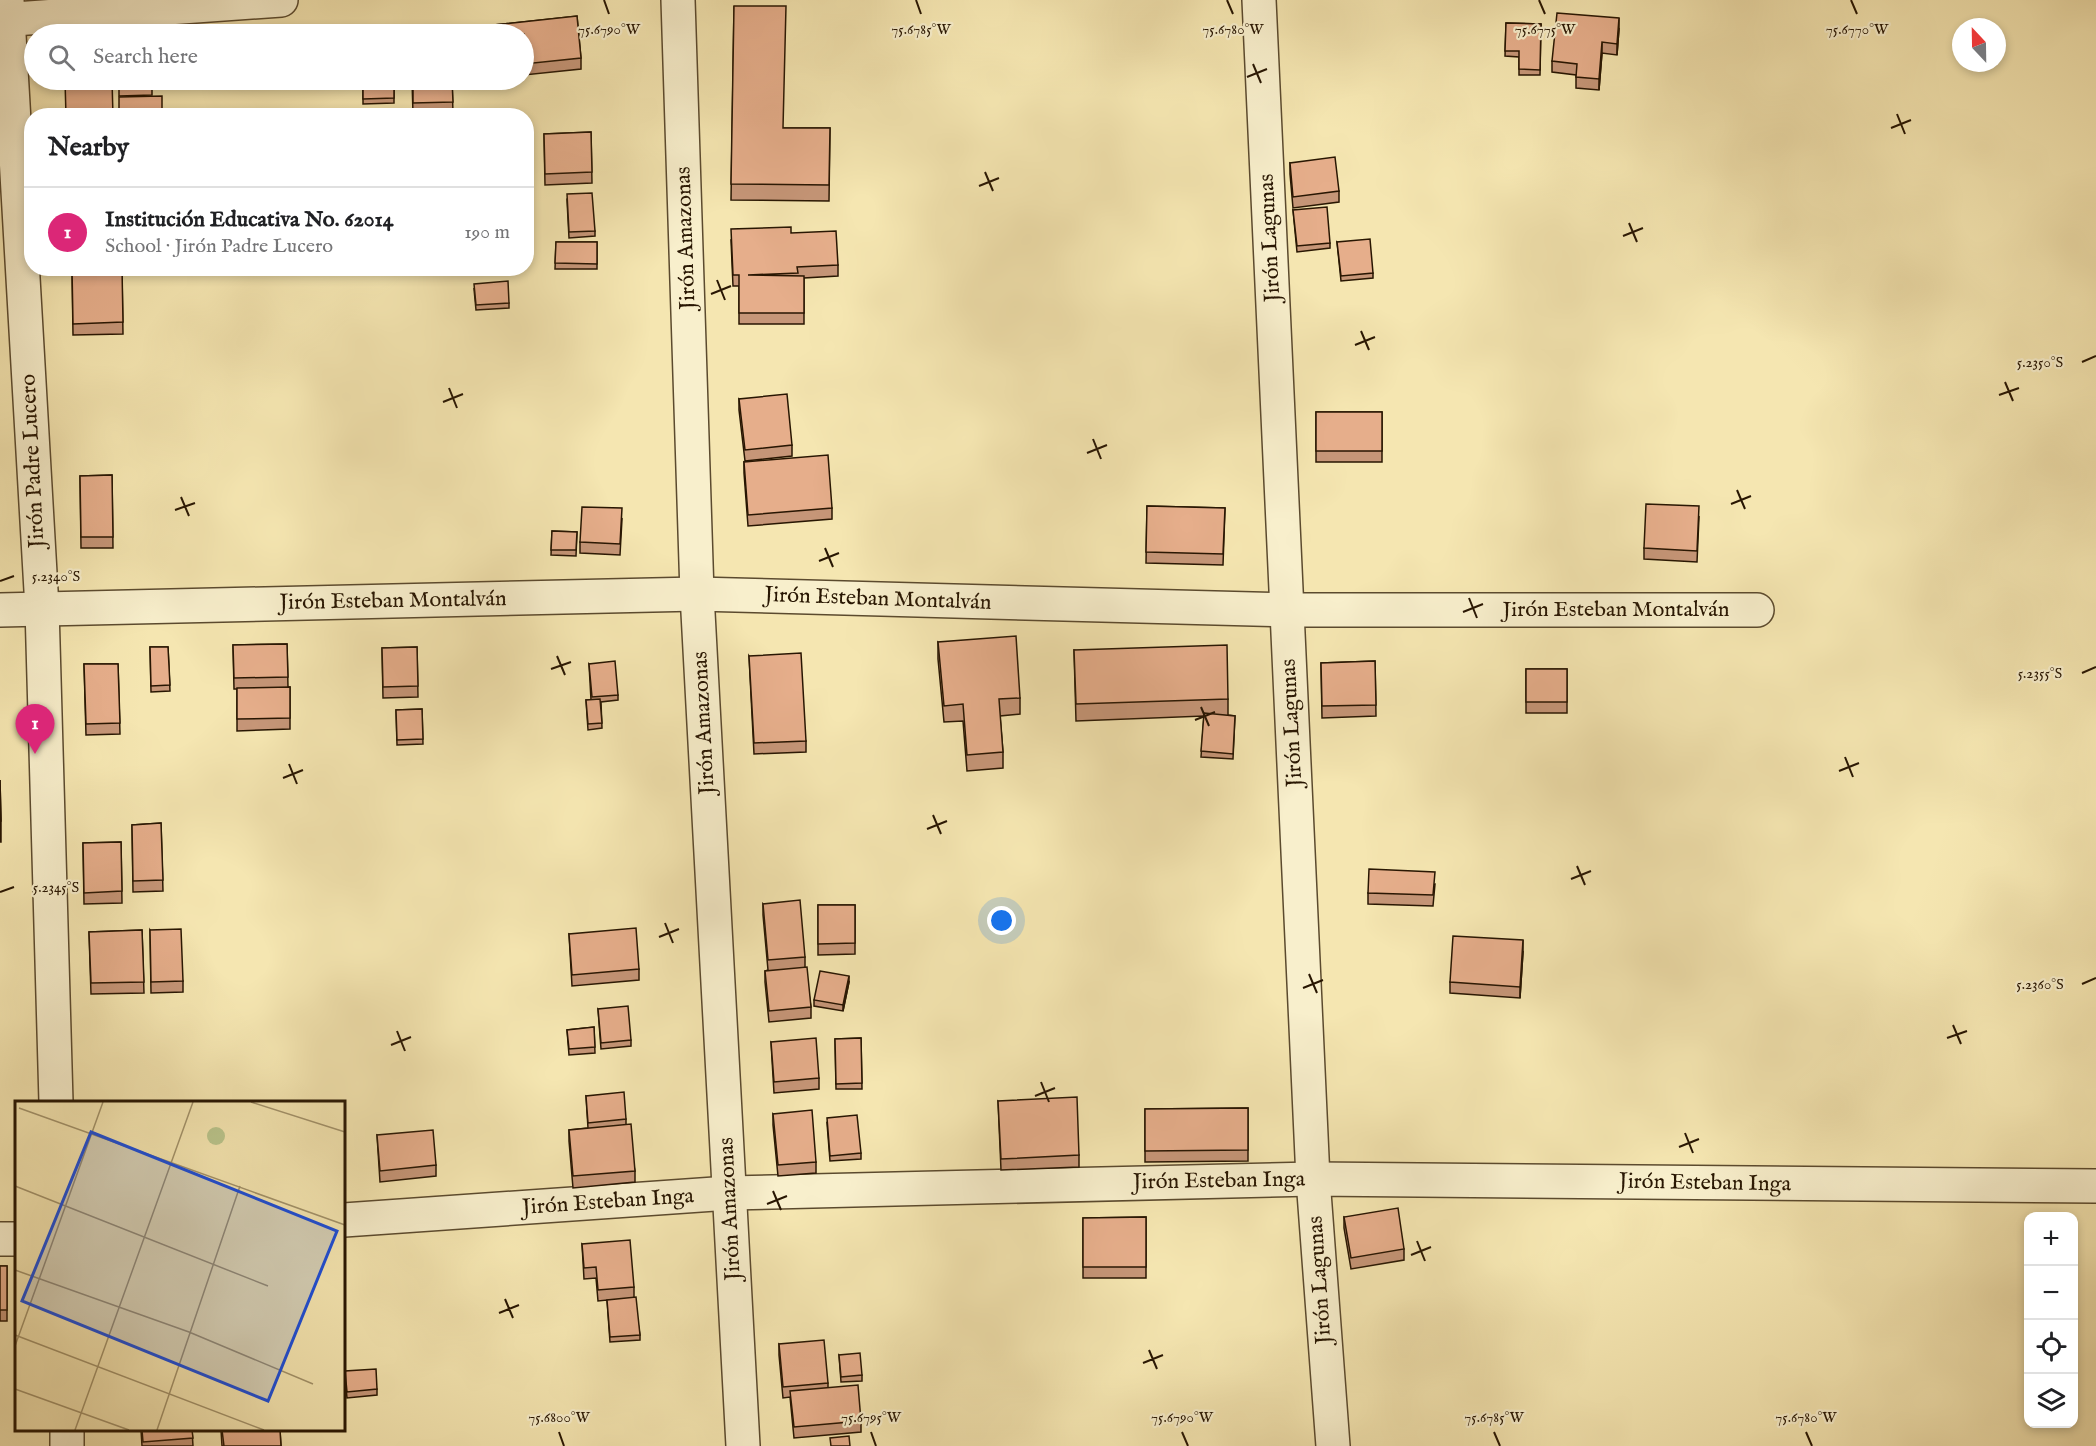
<!DOCTYPE html>
<meta charset="utf-8">
<style>
:root{--surface:#fff;--page:#f6f6f6;--text:#202124;--muted:#757577;--line:#e0e0e0;--accent:#db2777}
body{margin:0;font-family:"IM FELL English",serif;background:var(--page);color:var(--text)}
.controls{position:absolute;right:18px;bottom:18px;display:grid;overflow:hidden;border-radius:12px;box-shadow:0 3px 9px #0003}
.controls button{width:54px;height:54px;display:grid;place-items:center;padding:0;border:0;border-bottom:2px solid var(--line);background:var(--surface);color:var(--text);font:30px sans-serif}
.compass{position:absolute;left:1952px;top:18px;width:54px;height:54px;border-radius:50%;background:var(--surface);box-shadow:0 3px 9px #0003;rotate:338deg}
.you{position:absolute;left:1002px;top:921px;width:21px;height:21px;margin:-15px;border:4px solid #fff;border-radius:50%;background:#1a73e8;box-shadow:0 0 0 9px #1a73e833}
.badge{display:grid;place-items:center;width:39px;height:39px;border-radius:50%;background:var(--accent);color:#fff;font-size:20px;font-weight:700}
.pin{position:absolute;translate:-50% -50px;filter:drop-shadow(0 2px 3px #0008)}
.pin::after{content:'';position:absolute;top:32px;width:21px;height:18px;background:inherit;clip-path:polygon(0 0,100% 0,50% 100%)}
.list{margin:0;padding:0;list-style:none}
h2{display:flex;justify-content:space-between;align-items:center;height:78px;margin:0;padding:0 24px;font-size:26px}
h2 small{font-size:20px;font-weight:400;color:var(--muted)}
.list li{display:grid;grid-template-columns:39px 1fr auto;gap:18px;align-items:center;box-sizing:border-box;height:90px;padding:0 24px;border-top:2px solid var(--line)}
.list b{display:block;font-size:22px;white-space:nowrap}
.list p{margin:0;font-size:20px;white-space:nowrap;color:var(--muted)}
.list em{font-size:20px;font-style:normal;color:var(--muted)}
.icon{flex:none;width:33px;height:33px;fill:none;stroke:currentColor;stroke-width:2;stroke-linecap:round;stroke-linejoin:round}
.map{position:relative;flex:none;width:2096px;height:1446px;overflow:hidden}
.search{position:absolute;background:var(--surface);box-shadow:0 3px 9px #0003;left:24px;top:24px;width:510px;height:66px;display:flex;align-items:center;gap:15px;box-sizing:border-box;padding:0 21px;border-radius:33px;color:var(--muted);font-size:22px}
.panel{position:absolute;background:var(--surface);box-shadow:0 3px 9px #0003;left:24px;top:108px;width:510px;height:168px;border-radius:24px}
.map>svg:first-child{display:block}
.lines{fill:none;stroke-linecap:round;stroke-linejoin:round}
.minor-casing{stroke:#5b4a2e;stroke-width:36}
.minor{stroke:#f8efcc;stroke-width:33}
.wall{fill:#c69678;stroke:#281602;stroke-width:1.5}
.shaded-wall{fill:#a17a61;stroke:#281602;stroke-width:1.5}
.building{fill:#e6ae8b;stroke:#281602;stroke-width:1.5}
.ticks{fill:none;stroke:#281602;stroke-width:2}
.labels{text-anchor:middle;dominant-baseline:central;stroke-width:4.5;stroke-linejoin:round;paint-order:stroke}
.street-label{font-size:22px;fill:#281602;stroke:#f8efcc}
.inset-road{fill:none;stroke:#a3936b;stroke-width:1.5}
.view{fill:#1d4ed8;fill-opacity:0.15;stroke:#1d4ed8;stroke-width:3}
.inset-edge{fill:none;stroke:#281602;stroke-width:3}
.ticks-label{font-size:15px;text-anchor:middle;fill:#281602;stroke:#f8efcc;stroke-width:4.5;stroke-linejoin:round;paint-order:stroke}
</style>
<div class="map">
<svg width="2096" height="1446" viewBox="0 0 2096 1446">
<rect width="100%" height="100%" fill="#f5e6b1"/>
<filter id="stains"><feTurbulence type="fractalNoise" baseFrequency=".00333" numOctaves="4"/><feColorMatrix values="0 0 0 0 .2 0 0 0 0 .09 0 0 0 0 .02 0 0 0 .5 -.17"/></filter>
<radialGradient id="worn" r=".72"><stop offset=".6" stop-color="#630" stop-opacity="0"/><stop offset="1" stop-color="#630" stop-opacity=".3"/></radialGradient>
<g class="lines">
<defs>
<g id="minor">
<polyline points="7,0 42,608 56,1102"/>
<polyline points="678,0 697,594 743,1446"/>
<polyline points="1259,0 1313,1179 1333,1446"/>
<polyline points="0,20 281,0"/>
<polyline points="0,610 697,594 1287,610 1757,610"/>
<polyline points="344,1220 729,1193 1313,1179 2096,1186"/>
<polyline points="0,1239 16,1239"/>
<polyline points="67,1430 67,1446"/>
</g>
</defs>
<use href="#minor" class="minor-casing"/>
<use href="#minor" class="minor"/>
</g>
<g class="wall">
<polygon points="734,6 783,128 830,128 829,201 731,200"/>
<polygon points="577,16 581,58 581,69 524,75 524,34 494,34 494,25"/>
<polygon points="1506,23 1541,24 1540,75 1519,75 1519,57 1505,56"/>
<polygon points="1619,29 1617,55 1602,53 1599,90 1576,88 1576,75 1552,72 1552,61"/>
<polygon points="363,80 394,80 394,103 363,104"/>
<polygon points="412,80 452,80 453,113 413,114"/>
<polygon points="591,132 592,183 545,185 544,134"/>
<polygon points="1290,163 1339,191 1339,202 1293,208 1290,174"/>
<polygon points="567,200 595,231 595,236 569,238"/>
<polygon points="1293,210 1330,243 1330,248 1297,252"/>
<polygon points="791,233 838,265 838,276 804,278 804,324 739,324 739,286 733,286 731,240"/>
<polygon points="556,242 597,242 597,269 555,269"/>
<polygon points="1337,242 1373,273 1373,278 1341,281"/>
<polygon points="72,268 122,272 123,334 73,335"/>
<polygon points="350,268 372,268 372,271 350,272"/>
<polygon points="474,289 509,303 509,308 476,310"/>
<polygon points="739,399 792,445 792,456 745,461 739,410"/>
<rect x="1316" y="412" width="66" height="50"/>
<polygon points="744,462 832,508 832,519 748,526 744,473"/>
<polygon points="112,475 113,548 81,548 80,476"/>
<polygon points="1147,506 1225,508 1223,565 1146,563"/>
<polygon points="1699,517 1697,562 1644,559 1644,548"/>
<polygon points="622,519 620,555 580,553 580,542"/>
<polygon points="552,531 577,532 576,556 551,555"/>
<polygon points="938,642 1020,698 1020,714 1000,716 1003,752 1003,768 967,771 963,721 944,722 938,659"/>
<polygon points="287,644 288,687 290,687 290,729 237,731 237,689 234,689 233,645"/>
<polygon points="150,647 168,647 170,691 151,692"/>
<polygon points="417,647 418,697 383,698 382,648"/>
<polygon points="1074,650 1228,699 1228,715 1235,716 1233,759 1201,757 1204,716 1076,721"/>
<polygon points="749,656 806,741 806,752 754,754"/>
<polygon points="1375,661 1376,716 1322,718 1321,663"/>
<polygon points="84,664 118,664 120,734 86,735"/>
<polygon points="589,664 618,695 618,700 601,702 602,728 588,730 586,700 591,700"/>
<rect x="1526" y="669" width="41" height="44"/>
<polygon points="422,709 423,744 397,745 396,710"/>
<polygon points="0,780 1,821 1,842 0,842"/>
<polygon points="161,823 163,891 133,892 132,825"/>
<polygon points="121,842 122,903 84,904 83,843"/>
<polygon points="1435,884 1433,906 1368,904 1368,893"/>
<polygon points="763,904 805,957 805,967 811,1007 811,1018 769,1022 765,982 765,971 768,970 763,915"/>
<polygon points="818,905 855,905 855,954 818,955"/>
<polygon points="142,930 144,993 91,994 89,932"/>
<polygon points="150,930 183,981 183,992 151,993"/>
<polygon points="569,934 639,969 639,980 572,986"/>
<polygon points="1523,952 1520,998 1450,993 1450,982"/>
<polygon points="849,982 843,1011 814,1006 814,1000"/>
<polygon points="598,1009 631,1040 631,1046 601,1049"/>
<polygon points="594,1027 595,1053 569,1055 567,1030"/>
<polygon points="861,1038 862,1089 836,1089 835,1039"/>
<polygon points="771,1042 819,1078 819,1089 774,1093"/>
<polygon points="586,1096 626,1119 626,1125 635,1171 635,1182 573,1188 569,1141 569,1130 588,1128"/>
<polygon points="998,1101 1079,1155 1079,1167 1001,1170"/>
<polygon points="1248,1108 1248,1161 1145,1162 1145,1109"/>
<polygon points="773,1114 816,1162 816,1173 778,1176 773,1125"/>
<polygon points="827,1123 861,1153 861,1159 830,1161"/>
<polygon points="377,1135 436,1165 436,1176 380,1182"/>
<polygon points="1146,1217 1146,1278 1083,1278 1083,1218"/>
<polygon points="1344,1217 1404,1249 1404,1260 1351,1269 1344,1228"/>
<polygon points="582,1244 634,1287 634,1298 640,1335 640,1340 610,1342 607,1300 598,1301 596,1278 584,1279"/>
<rect x="0" y="1266" width="7" height="55"/>
<polygon points="779,1344 828,1383 828,1388 861,1421 861,1432 794,1438 790,1397 783,1398 779,1355"/>
<polygon points="839,1355 862,1375 862,1381 841,1382"/>
<polygon points="345,1377 377,1389 377,1395 347,1398"/>
<polygon points="141,1430 192,1430 193,1446 142,1446"/>
<polygon points="221,1430 280,1430 281,1446 222,1446"/>
</g>
<g class="shaded-wall">
<polygon points="1619,18 1619,29 1617,55 1617,44"/>
<polygon points="1602,42 1602,53 1599,90 1599,79"/>
<polygon points="1523,940 1523,952 1520,998 1520,987"/>
<polygon points="849,976 849,982 843,1011 843,1005"/>
</g>
<g class="building">
<polygon points="734,6 786,6 783,128 830,128 829,185 731,184"/>
<polygon points="1557,13 1619,18 1617,44 1602,42 1599,79 1576,77 1577,64 1552,61"/>
<polygon points="577,16 581,58 524,64 524,34 495,34 494,25"/>
<polygon points="1506,23 1541,24 1540,70 1519,69 1519,51 1505,51"/>
<polygon points="455,31 455,34 412,34 412,32"/>
<polygon points="65,80 112,80 113,116 66,116"/>
<polygon points="119,80 152,80 152,95 119,96"/>
<polygon points="363,80 394,80 394,98 363,99"/>
<polygon points="413,80 452,80 453,102 413,103"/>
<polygon points="162,96 162,116 119,116 119,97"/>
<polygon points="591,132 592,172 545,174 544,134"/>
<polygon points="1335,157 1339,191 1293,197 1290,163"/>
<polygon points="592,193 595,231 569,232 567,194"/>
<polygon points="1327,207 1330,243 1297,246 1293,210"/>
<polygon points="791,227 791,233 836,231 838,265 797,267 798,273 748,275 804,276 804,313 739,313 739,275 733,275 731,229"/>
<polygon points="1370,239 1373,273 1341,276 1337,242"/>
<polygon points="556,242 597,242 597,264 555,263"/>
<polygon points="72,268 122,268 123,322 73,324"/>
<polygon points="508,281 509,303 476,305 474,284"/>
<polygon points="787,394 792,445 745,450 739,399"/>
<rect x="1316" y="412" width="66" height="39"/>
<polygon points="828,455 832,508 748,515 744,462"/>
<polygon points="112,475 113,537 81,537 80,476"/>
<polygon points="1646,504 1699,506 1697,551 1644,548"/>
<polygon points="1147,506 1225,508 1223,554 1146,552"/>
<polygon points="582,507 622,508 620,544 580,542"/>
<polygon points="552,531 577,532 576,550 551,550"/>
<polygon points="1016,636 1020,698 999,699 1003,752 967,755 963,704 944,706 938,642"/>
<polygon points="287,644 288,677 234,678 233,645"/>
<polygon points="1227,645 1228,699 1076,704 1074,650"/>
<polygon points="150,647 168,647 170,685 151,686"/>
<polygon points="417,647 418,686 383,687 382,648"/>
<polygon points="801,653 806,741 754,743 749,656"/>
<polygon points="615,661 618,695 592,697 589,664"/>
<polygon points="1375,661 1376,705 1322,706 1321,663"/>
<polygon points="84,664 118,664 120,723 86,724"/>
<rect x="1526" y="669" width="41" height="33"/>
<polygon points="290,687 290,718 237,719 237,688"/>
<polygon points="600,699 602,723 588,724 586,700"/>
<polygon points="422,709 423,739 397,740 396,710"/>
<polygon points="1204,713 1235,716 1233,754 1201,751"/>
<polygon points="0,780 1,821 0,821"/>
<polygon points="161,823 163,880 133,881 132,825"/>
<polygon points="121,842 122,891 84,893 83,843"/>
<polygon points="1369,869 1435,872 1433,895 1368,893"/>
<polygon points="800,900 805,957 768,960 763,904"/>
<polygon points="818,905 855,905 855,943 818,944"/>
<polygon points="636,928 639,969 572,975 569,934"/>
<polygon points="181,929 183,981 151,982 150,930"/>
<polygon points="142,930 144,982 91,983 89,932"/>
<polygon points="1453,936 1523,940 1520,987 1450,982"/>
<polygon points="807,967 811,1007 769,1011 765,971"/>
<polygon points="820,971 849,976 843,1005 814,1000"/>
<polygon points="628,1006 631,1040 601,1043 598,1009"/>
<polygon points="594,1027 595,1047 569,1049 567,1030"/>
<polygon points="816,1038 819,1078 774,1082 771,1042"/>
<polygon points="861,1038 862,1083 836,1084 835,1039"/>
<polygon points="624,1092 626,1119 588,1123 586,1096"/>
<polygon points="1077,1097 1079,1155 1001,1159 998,1101"/>
<polygon points="1248,1108 1248,1150 1145,1151 1145,1109"/>
<polygon points="812,1110 816,1162 778,1165 773,1114"/>
<polygon points="857,1115 861,1153 830,1156 827,1118"/>
<polygon points="631,1124 635,1171 573,1176 569,1130"/>
<polygon points="433,1130 436,1165 380,1171 377,1135"/>
<polygon points="1398,1208 1404,1249 1351,1258 1344,1217"/>
<polygon points="1146,1217 1146,1267 1083,1267 1083,1218"/>
<polygon points="630,1240 634,1287 598,1290 596,1267 584,1268 582,1244"/>
<rect x="0" y="1266" width="7" height="44"/>
<polygon points="636,1297 640,1335 610,1337 607,1300"/>
<polygon points="824,1340 828,1383 783,1387 779,1344"/>
<polygon points="860,1353 862,1375 841,1377 839,1355"/>
<polygon points="376,1369 377,1389 347,1392 345,1371"/>
<polygon points="858,1385 861,1421 794,1427 790,1391"/>
<polygon points="142,1430 192,1430 193,1438 143,1442"/>
<polygon points="222,1430 280,1430 281,1446 224,1446"/>
<polygon points="849,1436 850,1446 831,1446 830,1438"/>
</g>
<path class="ticks" d="M604 0 609 14M916 0 921 14M1227 0 1233 14M1539 0 1545 14M1851 0 1857 14M1253 64 1261 83M1247 77 1267 69M1897 114 1905 134M1891 128 1911 120M985 172 993 191M979 186 999 178M1629 223 1637 242M1623 236 1643 228M717 280 725 300M711 294 731 286M1361 331 1369 350M1355 345 1375 337M2082 362 2096 356M2005 382 2013 401M449 388 457 408M1999 395 2019 388M443 402 463 394M1093 439 1101 459M1087 453 1107 445M1737 490 1745 509M181 497 189 516M1731 504 1751 496M175 510 195 503M825 548 833 567M819 561 839 553M0 581 14 576M1469 598 1477 618M1463 612 1483 604M557 656 565 675M551 669 571 662M2082 673 2096 667M1201 707 1209 726M1195 720 1215 712M1845 757 1853 777M289 764 297 784M1839 771 1859 763M283 778 303 770M933 815 941 834M927 829 947 821M1577 866 1585 885M1571 879 1591 871M0 892 14 887M665 923 673 943M659 937 679 929M1309 974 1317 993M2082 984 2096 978M1303 988 1323 980M1953 1025 1961 1044M397 1031 405 1051M1947 1038 1967 1031M391 1045 411 1037M1041 1082 1049 1102M1035 1096 1055 1088M1685 1133 1693 1153M1679 1147 1699 1139M773 1191 781 1210M767 1204 787 1196M1417 1241 1425 1261M1411 1255 1431 1247M505 1299 513 1318M499 1313 519 1305M1149 1350 1157 1369M1143 1363 1163 1355M559 1432 564 1446M871 1432 876 1446M1182 1432 1188 1446M1494 1432 1500 1446M1806 1432 1812 1446"/>
<g class="labels">
<g class="street-label">
<text transform="translate(686 238) rotate(-92)">Jirón Amazonas</text>
<text transform="translate(1270 238) rotate(-93)">Jirón Lagunas</text>
<text transform="translate(33 461) rotate(-93)">Jirón Padre Lucero</text>
<text transform="translate(878 599) rotate(2)">Jirón Esteban Montalván</text>
<text transform="translate(393 601) rotate(-1)">Jirón Esteban Montalván</text>
<text x="1616" y="610">Jirón Esteban Montalván</text>
<text transform="translate(704 723) rotate(-93)">Jirón Amazonas</text>
<text transform="translate(1292 723) rotate(-93)">Jirón Lagunas</text>
<text transform="translate(1219 1181) rotate(-1)">Jirón Esteban Inga</text>
<text transform="translate(1705 1183) rotate(1)">Jirón Esteban Inga</text>
<text transform="translate(608 1202) rotate(-4)">Jirón Esteban Inga</text>
<text transform="translate(730 1209) rotate(-93)">Jirón Amazonas</text>
<text transform="translate(1320 1280) rotate(-94)">Jirón Lagunas</text>
</g>
</g>
<g transform="translate(15 1101)">
<rect width="330" height="330" fill="#f5e6b1"/>
<path d="M192 35a9 9 0 1 1 18 0a9 9 0 1 1-18 0Z" fill="#bac68d"/>
<path class="inset-road" d="M236 1 330 31M4 7 330 124M0 85 253 185M0 169 174 231 298 283M0 234 249 329M0 245 88 1M0 288 114 329M60 329 178 1M142 329 225 85"/>
<path class="view" d="M76 31 322 130 253 300 7 200Z"/>
<rect width="330" height="330" class="inset-edge"/>
</g>
<g class="ticks-label">
<text x="609" y="34">75.6790°W</text>
<text x="921" y="34">75.6785°W</text>
<text x="1233" y="34">75.6780°W</text>
<text x="1545" y="34">75.6775°W</text>
<text x="1857" y="34">75.6770°W</text>
<text x="2040" y="367">5.2350°S</text>
<text x="56" y="581">5.2340°S</text>
<text x="2040" y="678">5.2355°S</text>
<text x="56" y="892">5.2345°S</text>
<text x="2040" y="989">5.2360°S</text>
<text x="559" y="1422">75.6800°W</text>
<text x="871" y="1422">75.6795°W</text>
<text x="1182" y="1422">75.6790°W</text>
<text x="1494" y="1422">75.6785°W</text>
<text x="1806" y="1422">75.6780°W</text>
</g>
<rect width="100%" height="100%" filter="url(#stains)"/>
<rect width="100%" height="100%" fill="url(#worn)"/>
</svg>
<div class="controls">
<button>+</button>
<button>−</button>
<button><svg class="icon" aria-label="locate" viewBox="0 0 24 24"><circle cx="12" cy="12" r="6"/><path d="M12 2v4M12 18v4M2 12h4M18 12h4"/></svg></button>
<button><svg class="icon" aria-label="layers" viewBox="0 0 24 24"><path d="M12 4l9 5-9 5-9-5zM3 14l9 5 9-5"/></svg></button>
</div>
<svg class="compass" viewBox="-18 -18 36 36"><path d="M0-13l5 13h-10z" fill="#e53935"/><path d="M0 13l5-13h-10z" fill="#757577"/></svg>
<div class="you"></div>
<div class="pin badge" style="left:35px;top:754px">1</div>
<div class="search"><svg class="icon" aria-label="search" viewBox="0 0 24 24"><circle cx="10" cy="10" r="6"/><path d="M15 15l6 6"/></svg>Search here</div>
<section class="panel">
<h2>Nearby<small></small></h2>
<ul class="list">
<li><span class="badge">1</span><div><b>Institución Educativa No. 62014</b><p>School · Jirón Padre Lucero</p></div><em>190 m</em></li>
</ul>
</section>
</div>
